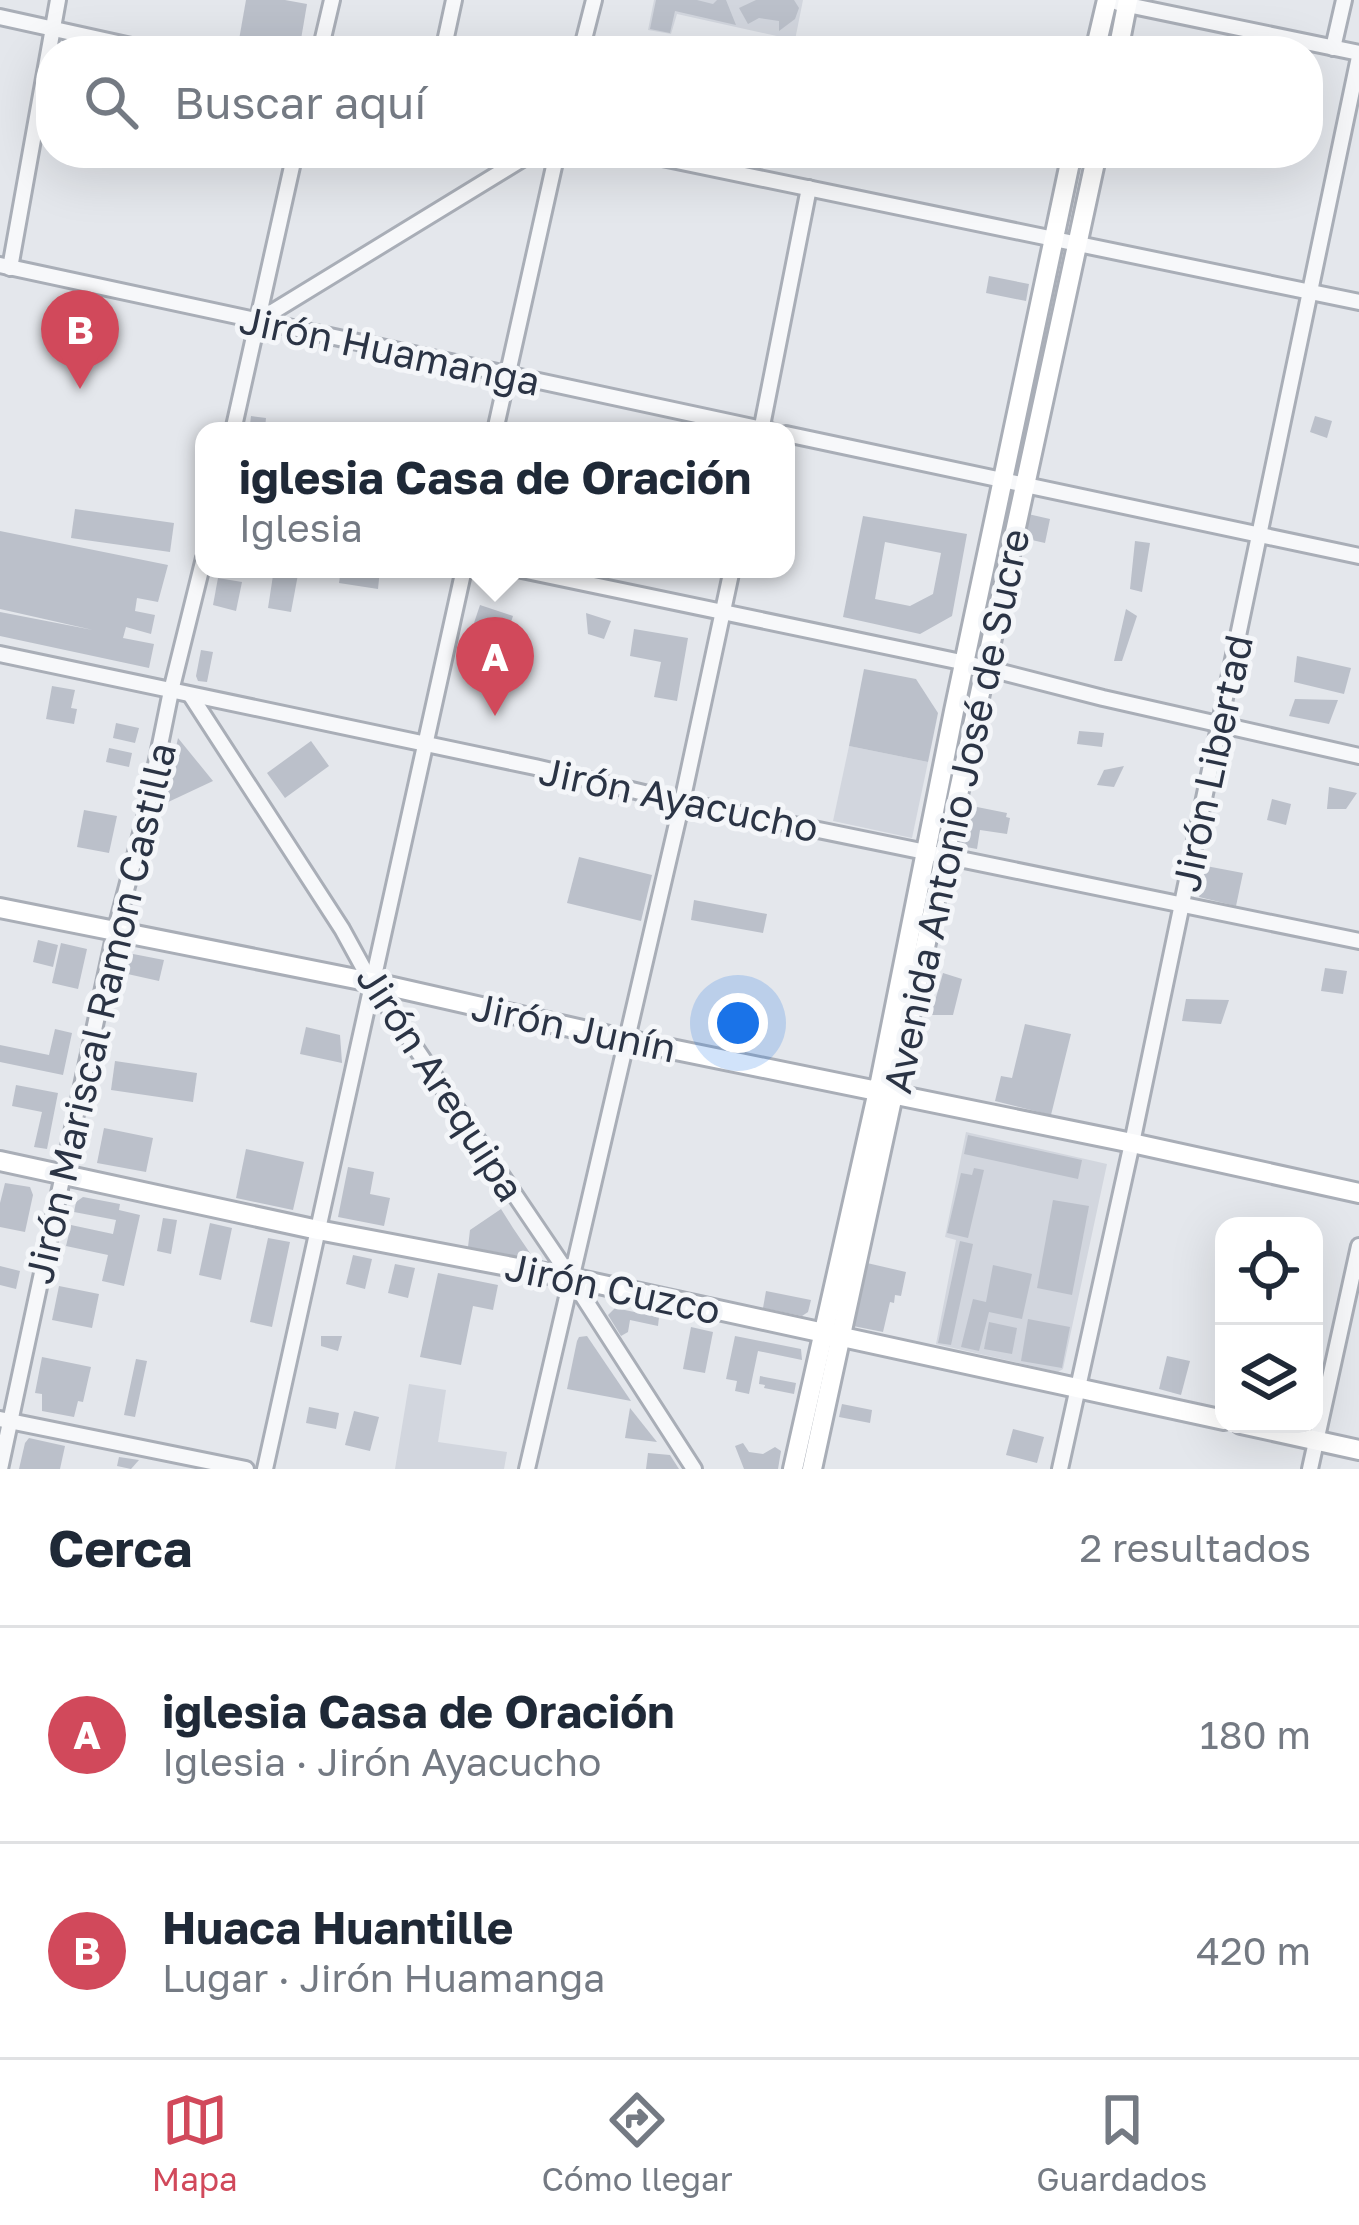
<!DOCTYPE html>
<html lang="es">
<meta charset="utf-8">
<style>
:root{--surface:#fff;--page:#f6f6f7;--text:#1f2937;--muted:#747a83;--line:#e0e1e3;--accent:#d1495b}
body{margin:0;font-family:"Golos Text",sans-serif;background:var(--page);color:var(--text)}
.controls{position:absolute;right:36px;bottom:36px;display:grid;overflow:hidden;border-radius:24px;box-shadow:0 12px 48px #0002}
.controls button{width:108px;height:108px;display:grid;place-items:center;padding:0;border:0;border-bottom:3px solid var(--line);background:var(--surface);color:var(--text);font:60px sans-serif}
.you{position:absolute;left:738px;top:1023px;width:42px;height:42px;margin:-30px;border:9px solid #fff;border-radius:50%;background:#1a73e8;box-shadow:0 0 0 18px #1a73e833}
.badge{display:grid;place-items:center;width:78px;height:78px;border-radius:50%;background:var(--accent);color:#fff;font-size:39px;font-weight:700}
.pin{position:absolute;translate:-50% -99px;filter:drop-shadow(0 3px 6px #0008)}
.pin::after{content:'';position:absolute;top:63px;width:42px;height:36px;background:inherit;clip-path:polygon(0 0,100% 0,50% 100%)}
.popup{position:absolute;left:195px;top:422px;width:600px;height:156px;box-sizing:border-box;display:grid;place-content:center;border-radius:24px;background:var(--surface);filter:drop-shadow(0 3px 9px #0005);font-size:39px;white-space:nowrap;color:var(--muted)}
.popup b{font-size:45px;color:var(--text)}
.popup::after{content:'';position:absolute;left:50%;top:100%;margin-left:-24px;border:24px solid transparent;border-top-color:var(--surface)}
.list{margin:0;padding:0;list-style:none}
h2{display:flex;justify-content:space-between;align-items:center;height:156px;margin:0;padding:0 48px;font-size:51px}
h2 small{font-size:39px;font-weight:400;color:var(--muted)}
.list li{display:grid;grid-template-columns:78px 1fr auto;gap:36px;align-items:center;box-sizing:border-box;height:216px;padding:0 48px;border-top:3px solid var(--line)}
.list b{display:block;font-size:45px;white-space:nowrap}
.list p{margin:0;font-size:39px;white-space:nowrap;color:var(--muted)}
.list em{font-size:39px;font-style:normal;color:var(--muted)}
.icon{flex:none;width:66px;height:66px;fill:none;stroke:currentColor;stroke-width:2;stroke-linecap:round;stroke-linejoin:round}
.map{position:relative;flex:none;width:1359px;height:1469px;overflow:hidden}
.search{position:absolute;background:var(--surface);box-shadow:0 12px 48px #0002;left:36px;right:36px;top:36px;height:132px;display:flex;align-items:center;gap:30px;box-sizing:border-box;padding:0 42px;border-radius:48px;color:var(--muted);font-size:45px}
.sheet{height:588px;background:var(--surface)}
nav{display:flex;justify-content:space-around;align-items:center;box-sizing:border-box;height:168px;border-top:3px solid var(--line);background:var(--surface);font-size:33px;color:var(--muted)}
nav a{display:grid;justify-items:center;gap:6px}
nav .on{color:var(--accent)}
.map>svg:first-child{display:block}
.built{fill:#d2d6de}
.building{fill:#bbc0ca;fill-rule:evenodd}
.lines{fill:none;stroke-linecap:round;stroke-linejoin:round}
.street-casing{stroke:#a9aeb7;stroke-width:20}
.secondary-casing{stroke:#a9aeb7;stroke-width:24}
.street{stroke:#f7f8fa;stroke-width:14}
.secondary{stroke:#fff;stroke-width:18}
.labels{text-anchor:middle;dominant-baseline:central;stroke-width:10;stroke-linejoin:round;paint-order:stroke}
.street-label{font-size:39px;fill:#2b3445;stroke:#f4f6f9}
</style>
<div class="map">
<svg width="1359" height="1469" viewBox="0 0 1359 1469">
<rect width="100%" height="100%" fill="#e4e7ec"/>
<g class="built">
<polygon points="654,0 803,0 795,40 677,14 671,34 648,30"/>
<polygon points="849,746 928,762 912,838 833,821"/>
<polygon points="966,1132 1107,1164 1063,1369 1058,1372 936,1344 956,1240 945,1237"/>
<polygon points="409,1384 446,1390 438,1442 507,1452 504,1469 395,1469"/>
</g>
<g class="building">
<polygon points="246,0 285,0 307,4 299,51 237,51"/>
<polygon points="656,0 697,0 713,4 717,0 726,0 736,25 675,11 670,33 650,29"/>
<polygon points="756,0 794,0 799,8 795,19 779,31 779,21 759,18 748,24 739,8"/>
<polygon points="989,276 1029,284 1026,301 986,293"/>
<polygon points="251,416 266,418 265,428 250,425"/>
<polygon points="1315,416 1332,421 1327,438 1310,432"/>
<polygon points="75,509 174,523 170,552 71,538"/>
<polygon points="1028,514 1050,519 1045,543 1023,538"/>
<path d="M863 516 967 534 952 616 920 634 843 617ZM885 542 941 553 933 594 910 606 875 599Z"/>
<polygon points="0,531 168,565 158,602 137,598 135,611 155,615 151,634 126,627 123,638 154,644 149,668 0,636 0,612 93,630 0,609"/>
<polygon points="1135,541 1150,543 1142,592 1130,589"/>
<polygon points="274,569 299,569 291,612 268,608"/>
<polygon points="341,569 380,569 378,589 339,583"/>
<polygon points="218,578 242,582 236,611 213,605"/>
<polygon points="480,605 513,616 506,637 473,626"/>
<polygon points="1126,609 1137,616 1122,661 1114,661"/>
<polygon points="586,613 611,621 604,639 588,634"/>
<polygon points="634,629 688,638 677,701 654,697 661,662 630,656"/>
<polygon points="201,650 213,652 207,682 198,681 196,676"/>
<polygon points="1297,656 1351,668 1344,694 1294,682"/>
<polygon points="864,669 916,679 938,713 928,762 849,746"/>
<polygon points="52,686 75,690 71,708 77,709 74,724 46,719"/>
<polygon points="1295,699 1338,700 1329,724 1289,716"/>
<polygon points="116,723 139,728 135,743 113,738"/>
<polygon points="1079,731 1104,733 1102,747 1077,744"/>
<polygon points="178,738 213,781 164,804"/>
<polygon points="311,741 329,766 285,798 267,773"/>
<polygon points="109,748 132,753 129,767 106,762"/>
<polygon points="1124,766 1114,787 1097,785 1104,770"/>
<polygon points="1329,787 1357,793 1346,809 1327,809"/>
<polygon points="1272,799 1291,804 1286,825 1267,820"/>
<polygon points="972,806 1007,813 1006,817 1010,818 1007,834 980,830 977,849 955,845 956,838 961,839 962,833 967,834 968,825 964,824 967,810 971,811"/>
<polygon points="84,810 117,816 109,853 77,847"/>
<polygon points="579,857 652,875 641,921 567,903"/>
<polygon points="1206,866 1243,873 1236,906 1199,897"/>
<polygon points="694,900 767,914 763,933 691,920"/>
<polygon points="38,940 58,945 53,967 33,962"/>
<polygon points="61,943 87,949 78,989 52,983"/>
<polygon points="128,953 164,960 159,981 123,973"/>
<polygon points="1325,968 1347,971 1343,994 1321,991"/>
<polygon points="943,973 962,979 953,1015 931,1015"/>
<polygon points="1186,999 1229,1000 1221,1024 1182,1021"/>
<polygon points="1025,1024 1071,1034 1051,1115 995,1101 1001,1076 1012,1078"/>
<polygon points="306,1027 340,1035 342,1063 300,1054"/>
<polygon points="55,1029 72,1033 63,1075 0,1062 0,1045 49,1055"/>
<polygon points="115,1061 197,1073 193,1102 111,1090"/>
<polygon points="16,1085 58,1093 47,1149 34,1147 42,1112 12,1106"/>
<polygon points="104,1128 153,1138 146,1172 97,1163"/>
<polygon points="968,1135 1082,1160 1078,1179 964,1154"/>
<polygon points="246,1149 304,1162 293,1210 236,1198"/>
<polygon points="348,1167 374,1172 370,1194 390,1198 384,1226 338,1217"/>
<polygon points="974,1168 984,1170 968,1238 947,1233 961,1173 972,1175"/>
<polygon points="5,1183 30,1187 33,1195 25,1232 0,1227 0,1203"/>
<polygon points="83,1197 120,1204 119,1210 140,1215 124,1286 102,1281 108,1255 66,1246 71,1225 113,1234 116,1220 74,1212 76,1202"/>
<polygon points="1053,1200 1089,1206 1072,1295 1037,1288"/>
<polygon points="501,1209 513,1228 532,1256 528,1258 468,1247 470,1230"/>
<polygon points="163,1218 177,1220 171,1254 157,1251"/>
<polygon points="210,1223 232,1228 221,1280 199,1275"/>
<polygon points="268,1238 290,1242 272,1327 250,1322"/>
<polygon points="960,1241 973,1244 951,1345 938,1343"/>
<polygon points="353,1255 372,1259 365,1289 346,1284"/>
<polygon points="867,1263 906,1272 901,1296 895,1295 894,1303 890,1302 883,1332 853,1326"/>
<polygon points="395,1264 415,1268 408,1298 388,1293"/>
<polygon points="993,1265 1032,1274 1022,1319 989,1312 979,1351 961,1347 973,1299 986,1302"/>
<polygon points="0,1266 20,1271 16,1289 0,1285"/>
<polygon points="438,1273 498,1285 493,1310 473,1306 461,1365 420,1357"/>
<polygon points="59,1286 99,1294 92,1328 52,1320"/>
<polygon points="766,1291 811,1300 808,1312 802,1316 763,1308"/>
<polygon points="615,1308 659,1317 658,1326 630,1320 628,1332 621,1336 608,1315"/>
<polygon points="1028,1319 1070,1327 1062,1368 1021,1361"/>
<polygon points="989,1322 1017,1328 1012,1354 984,1349"/>
<polygon points="691,1327 713,1332 705,1373 683,1369"/>
<polygon points="321,1336 342,1336 338,1351 321,1346"/>
<polygon points="587,1336 631,1401 567,1389 577,1341 579,1337"/>
<polygon points="735,1336 801,1349 802,1360 758,1351 749,1394 735,1391 737,1381 726,1379"/>
<polygon points="1167,1356 1190,1361 1181,1395 1159,1389"/>
<polygon points="42,1357 91,1367 83,1402 78,1401 74,1417 42,1411 42,1394 35,1393"/>
<polygon points="136,1359 147,1361 135,1417 124,1415"/>
<polygon points="760,1376 796,1383 794,1394 764,1388 765,1385 759,1384"/>
<polygon points="842,1404 872,1410 870,1423 839,1417"/>
<polygon points="309,1407 339,1413 336,1429 306,1423"/>
<polygon points="630,1408 657,1442 625,1438"/>
<polygon points="354,1411 379,1417 370,1451 345,1445"/>
<polygon points="1013,1429 1044,1437 1037,1463 1006,1455"/>
<polygon points="29,1438 65,1446 60,1469 19,1469 25,1443"/>
<polygon points="743,1443 749,1452 763,1454 775,1447 781,1451 778,1469 744,1469 735,1446"/>
<polygon points="648,1453 670,1455 679,1469 646,1469"/>
<polygon points="119,1457 139,1460 131,1469 117,1466"/>
</g>
<g class="lines">
<defs>
<g id="street">
<polyline points="1118,3 1359,53"/>
<polyline points="0,17 154,51"/>
<polyline points="1333,48 1344,0"/>
<polyline points="320,51 332,0"/>
<polyline points="443,51 454,0"/>
<polyline points="581,51 594,0"/>
<polyline points="638,153 1359,302"/>
<polyline points="0,265 771,431"/>
<polyline points="10,268 58,0"/>
<polyline points="256,322 532,153"/>
<polyline points="233,431 295,153"/>
<polyline points="495,431 557,153"/>
<polyline points="761,431 809,188"/>
<polyline points="786,434 1359,556"/>
<polyline points="517,569 966,663 1103,698 1359,756"/>
<polyline points="0,654 535,767 682,802 1359,941"/>
<polyline points="191,696 342,929 371,982 571,1278 694,1469"/>
<polyline points="0,1419 246,1469"/>
<polyline points="0,1469 115,932 146,814 171,691 204,558"/>
<polyline points="265,1469 464,569"/>
<polyline points="527,1469 682,802 732,569"/>
<polyline points="1060,1469 1132,1143 1359,57"/>
<polyline points="1310,1469 1359,1246"/>
</g>
<g id="secondary">
<polyline points="1095,51 1107,0"/>
<polyline points="1118,51 1128,0"/>
<polyline points="0,908 371,982 627,1040 1132,1143 1359,1193"/>
<polyline points="0,1161 318,1230 571,1278 1224,1420"/>
<polyline points="1241,1424 1359,1450"/>
<polyline points="793,1469 880,1082 954,711 1072,153"/>
<polyline points="812,1469 1097,153"/>
</g>
</defs>
<use href="#street" class="street-casing"/>
<use href="#secondary" class="secondary-casing"/>
<use href="#street" class="street"/>
<use href="#secondary" class="secondary"/>
</g>
<g class="labels">
<g class="street-label">
<text transform="translate(390 350) rotate(12)">Jirón Huamanga</text>
<text transform="translate(1212 763) rotate(-78)">Jirón Libertad</text>
<text transform="translate(679 799) rotate(12)">Jirón Ayacucho</text>
<text transform="translate(956 811) rotate(-78)">Avenida Antonio José de Sucre</text>
<text transform="translate(100 1013) rotate(-77)">Jirón Mariscal Ramon Castilla</text>
<text transform="translate(574 1027) rotate(12)">Jirón Junín</text>
<text transform="translate(441 1083) rotate(57)">Jirón Arequipa</text>
<text transform="translate(613 1288) rotate(12)">Jirón Cuzco</text>
</g>
</g>
</svg>
<div class="controls">
<button><svg class="icon" aria-label="locate" viewBox="0 0 24 24"><circle cx="12" cy="12" r="6"/><path d="M12 2v4M12 18v4M2 12h4M18 12h4"/></svg></button>
<button><svg class="icon" aria-label="layers" viewBox="0 0 24 24"><path d="M12 4l9 5-9 5-9-5zM3 14l9 5 9-5"/></svg></button>
</div>
<div class="you"></div>
<div class="pin badge" style="left:495px;top:716px">A</div>
<div class="popup"><b>iglesia Casa de Oración</b>Iglesia</div>
<div class="pin badge" style="left:80px;top:389px">B</div>
<div class="search"><svg class="icon" aria-label="search" viewBox="0 0 24 24"><circle cx="10" cy="10" r="6"/><path d="M15 15l6 6"/></svg>Buscar aquí</div>
</div>
<section class="sheet">
<h2>Cerca<small>2 resultados</small></h2>
<ul class="list">
<li><span class="badge">A</span><div><b>iglesia Casa de Oración</b><p>Iglesia · Jirón Ayacucho</p></div><em>180 m</em></li>
<li><span class="badge">B</span><div><b>Huaca Huantille</b><p>Lugar · Jirón Huamanga</p></div><em>420 m</em></li>
</ul>
</section>
<nav>
<a class="on"><svg class="icon" aria-label="map" viewBox="0 0 24 24"><path d="M3 6l6-2 6 2 6-2v14l-6 2-6-2-6 2zM9 4v14M15 6v14"/></svg>Mapa</a>
<a><svg class="icon" aria-label="directions" viewBox="0 0 24 24"><path d="M12 3l9 9-9 9-9-9zM9 14v-3h6M13 9l2 2-2 2"/></svg>Cómo llegar</a>
<a><svg class="icon" aria-label="saved" viewBox="0 0 24 24"><path d="M7 4h10v16l-5-4-5 4z"/></svg>Guardados</a>
</nav>
